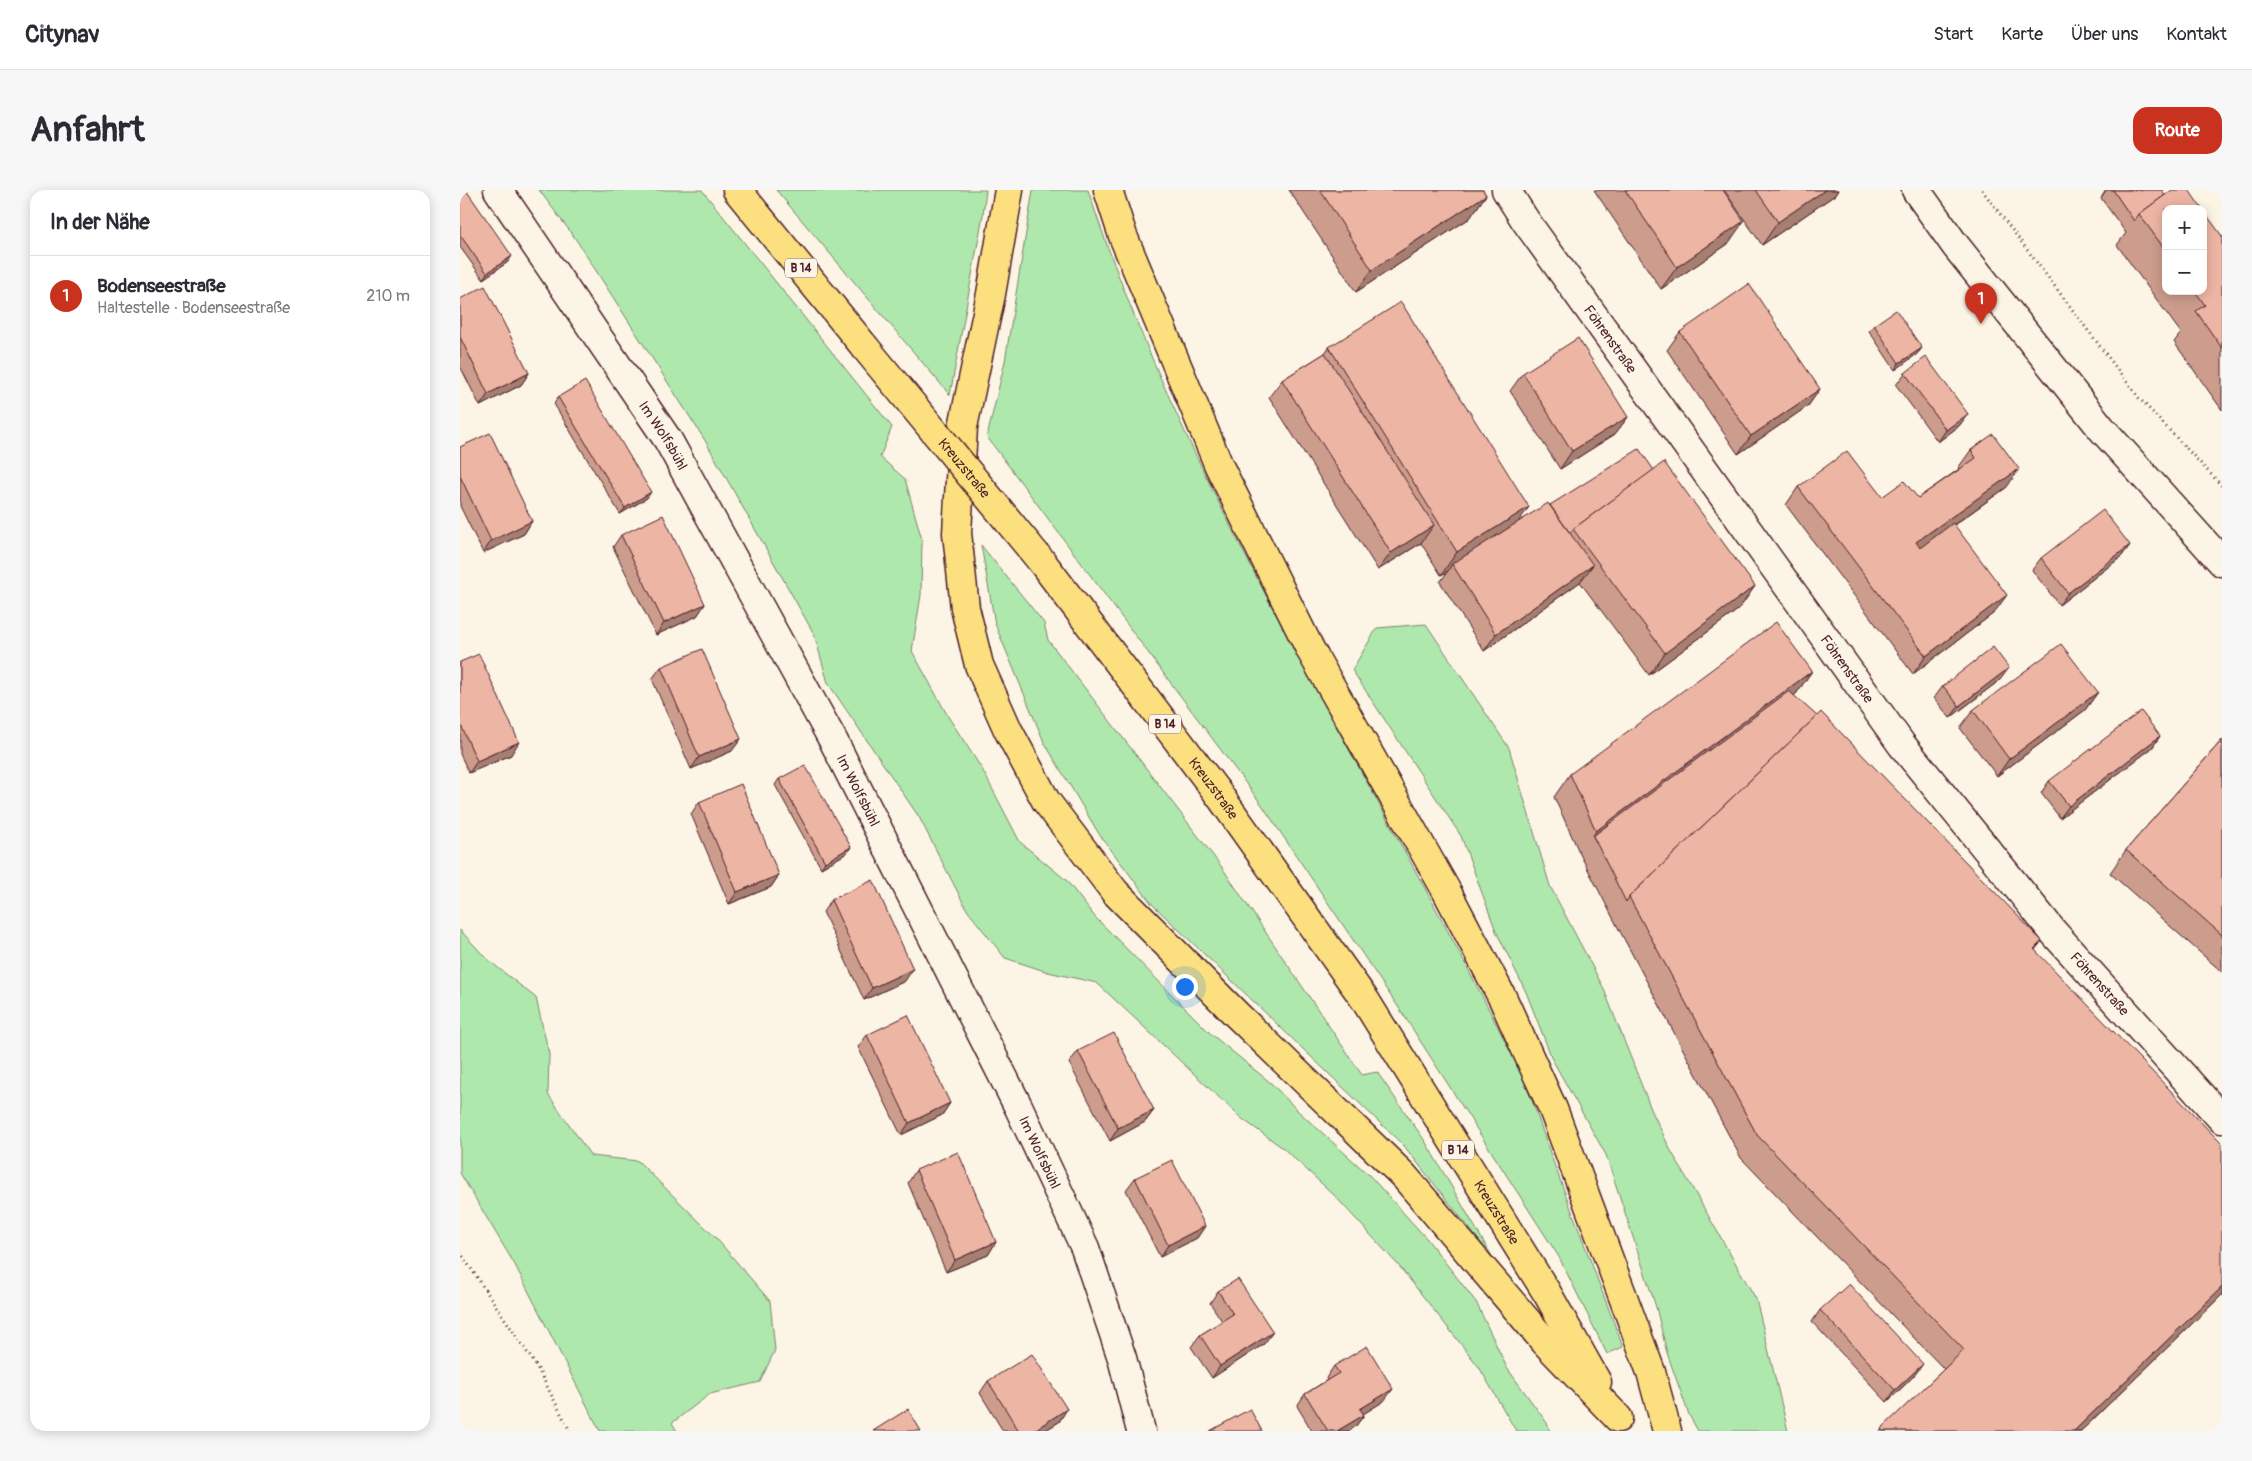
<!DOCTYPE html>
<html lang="de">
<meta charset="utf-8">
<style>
:root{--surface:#fff;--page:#f7f7f7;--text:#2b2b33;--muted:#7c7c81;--line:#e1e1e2;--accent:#c8321e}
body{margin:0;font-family:Pangolin,sans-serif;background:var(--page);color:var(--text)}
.controls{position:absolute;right:15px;top:15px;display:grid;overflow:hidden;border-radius:10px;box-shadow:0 2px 12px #0003}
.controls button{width:45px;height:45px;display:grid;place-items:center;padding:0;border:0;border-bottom:1px solid var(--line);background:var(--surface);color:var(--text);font:25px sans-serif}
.you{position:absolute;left:724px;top:796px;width:18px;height:18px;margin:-12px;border:4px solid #fff;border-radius:50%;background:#1a73e8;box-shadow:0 0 0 8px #1a73e833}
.badge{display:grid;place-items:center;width:32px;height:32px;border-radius:50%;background:var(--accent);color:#fff;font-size:16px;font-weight:700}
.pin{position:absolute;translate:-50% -41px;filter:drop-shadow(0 1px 2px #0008)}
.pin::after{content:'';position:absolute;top:26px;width:18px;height:15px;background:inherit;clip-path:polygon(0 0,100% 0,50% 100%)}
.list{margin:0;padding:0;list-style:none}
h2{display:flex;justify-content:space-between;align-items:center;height:65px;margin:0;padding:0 20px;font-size:21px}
h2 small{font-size:16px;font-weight:400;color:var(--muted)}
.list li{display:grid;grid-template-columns:32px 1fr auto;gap:15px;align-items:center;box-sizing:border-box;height:80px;padding:0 20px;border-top:1px solid var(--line)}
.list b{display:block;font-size:19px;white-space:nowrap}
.list p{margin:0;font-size:16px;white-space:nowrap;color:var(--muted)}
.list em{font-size:16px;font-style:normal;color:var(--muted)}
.map{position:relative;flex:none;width:1762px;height:1241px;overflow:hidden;border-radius:15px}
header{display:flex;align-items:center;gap:30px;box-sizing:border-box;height:70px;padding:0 25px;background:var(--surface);border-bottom:1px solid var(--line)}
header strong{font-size:24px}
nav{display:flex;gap:28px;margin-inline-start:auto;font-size:18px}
.intro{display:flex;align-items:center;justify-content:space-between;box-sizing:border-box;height:120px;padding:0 30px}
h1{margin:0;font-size:35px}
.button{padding:12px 22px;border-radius:15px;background:var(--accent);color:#fff;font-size:18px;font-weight:700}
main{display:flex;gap:30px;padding:0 30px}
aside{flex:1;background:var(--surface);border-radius:15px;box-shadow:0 2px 12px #0003}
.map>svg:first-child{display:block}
.green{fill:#aee8ad;stroke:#7c846c}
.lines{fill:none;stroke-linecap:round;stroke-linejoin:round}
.street-casing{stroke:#4a1f2b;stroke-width:31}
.secondary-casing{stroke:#4a1f2b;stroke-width:31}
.primary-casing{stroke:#4a1f2b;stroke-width:31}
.path{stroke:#4a1f2b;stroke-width:3;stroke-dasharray:1 4;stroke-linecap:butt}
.street{stroke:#fcf5e5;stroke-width:28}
.secondary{stroke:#fcf5e5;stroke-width:28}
.primary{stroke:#fce080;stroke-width:28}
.primary-bridge-casing{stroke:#4a1f2b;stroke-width:31;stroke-linecap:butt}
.primary-bridge{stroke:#fce080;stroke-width:28}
.wall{fill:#cc9c8c;stroke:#4a1f2b}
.shaded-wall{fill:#a67f72;stroke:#4a1f2b}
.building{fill:#edb5a3;stroke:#4a1f2b}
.labels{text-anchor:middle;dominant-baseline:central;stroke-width:5;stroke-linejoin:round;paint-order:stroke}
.shield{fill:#fcf5e5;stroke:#7f5f63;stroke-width:1}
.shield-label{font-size:12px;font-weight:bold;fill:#4a1f2b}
.street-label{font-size:14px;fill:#4a1f2b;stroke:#fcf5e5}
</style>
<header>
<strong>Citynav</strong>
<nav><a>Start</a><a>Karte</a><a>Über uns</a><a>Kontakt</a></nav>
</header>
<div class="intro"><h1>Anfahrt</h1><a class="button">Route</a></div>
<main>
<aside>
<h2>In der Nähe<small></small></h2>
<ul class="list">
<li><span class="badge">1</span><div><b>Bodenseestraße</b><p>Haltestelle · Bodenseestraße</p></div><em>210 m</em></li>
</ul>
</aside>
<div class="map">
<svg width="1762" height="1241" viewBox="0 0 1762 1241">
<rect width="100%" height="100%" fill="#fcf5e5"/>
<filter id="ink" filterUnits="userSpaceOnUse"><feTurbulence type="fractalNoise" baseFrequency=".02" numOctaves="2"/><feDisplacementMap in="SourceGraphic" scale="10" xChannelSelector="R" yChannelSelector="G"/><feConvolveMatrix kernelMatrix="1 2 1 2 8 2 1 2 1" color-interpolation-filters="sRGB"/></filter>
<g filter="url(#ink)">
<g class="green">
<polygon points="79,0 242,0 432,237 420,267 445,289 462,350 461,405 452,461 489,528 522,579 560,652 606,690 635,727 751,844 812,894 838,921 910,986 967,1049 1016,1112 1047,1178 1087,1233 1090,1241 1056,1241 1019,1177 939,1076 874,1005 823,958 781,928 637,793 588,782 545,768 507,720 459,627 368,493 354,444 246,252 115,48"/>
<polygon points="316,0 526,0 523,25 490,205"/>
<path d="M573 0H628C730 310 913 584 1057 875 1072 905 1081 939 1093 971 1116 1033 1140 1095 1163 1157L1147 1164 1099 1067 941 821 802 615 527 247 545 171Z"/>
<polygon points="521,355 584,433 588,450 761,676 902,885 917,882 965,951 1033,1068 944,956 692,714 639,644 584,552 535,434"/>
<polygon points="966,434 1049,558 1090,696 1143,797 1191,919 1210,959 1296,1109 1328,1241 1238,1241 1229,1225 1207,1163 1196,1117 1146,965 1093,871 1066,802 1036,741 1001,646 892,480 917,438"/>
<polygon points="0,740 27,769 76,808 89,864 88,904 131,966 178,971 256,1048 310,1111 315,1160 300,1192 250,1204 212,1233 217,1241 140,1241 55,1075 0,983"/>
</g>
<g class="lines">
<defs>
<g id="street">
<path id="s1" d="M38 0 208 250 374 552 559 918 625 1058 662 1168 681 1241"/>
<path id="s2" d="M1046 0 1065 30 1442 555 1595 744 1762 929"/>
</g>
<polyline id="secondary" points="1456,0 1495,55 1642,239 1762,372"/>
<g id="primary">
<polyline points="277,0 404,156"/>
<polyline points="549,0 531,104 503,237 497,343 505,418 519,475 548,540 586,611 655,702 776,824 944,986 1085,1152 1158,1228"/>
<polyline points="648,0 663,46 759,276 851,461 986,700 1043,809 1093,919 1191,1182 1207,1241"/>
<path id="s3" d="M582 372 757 602 905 810 1087 1103 1137 1192"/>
</g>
</defs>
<use href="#street" class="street-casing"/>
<use href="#secondary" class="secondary-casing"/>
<use href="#primary" class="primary-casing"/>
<g class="path">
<polyline points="1522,0 1679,208 1762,296"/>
<polyline points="0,1062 77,1177 110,1241"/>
</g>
<use href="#street" class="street"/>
<use href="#secondary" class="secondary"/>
<use href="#primary" class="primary"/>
<defs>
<g id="primary-bridge">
<path id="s4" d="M404 156 582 372"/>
</g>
</defs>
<use href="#primary-bridge" class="primary-bridge-casing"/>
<use href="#primary-bridge" class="primary-bridge"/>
</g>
<g class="wall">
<polygon points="0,0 48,72 23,89 0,57"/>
<polygon points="829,0 1023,0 1026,5 1010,28 896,102"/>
<polygon points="1134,0 1263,0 1268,54 1201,99"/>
<polygon points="1264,0 1378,0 1375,5 1302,55"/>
<polygon points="1646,0 1702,0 1706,19 1706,101 1743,101 1762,46 1762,220 1714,152 1721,143 1657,55 1666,43 1641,8"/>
<polygon points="0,109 69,183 61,195 20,216 0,176"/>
<polygon points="1414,135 1462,158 1457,164 1435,180 1409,141"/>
<polygon points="1220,142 1360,199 1348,216 1278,264 1207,160"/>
<polygon points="869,157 1058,332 1090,315 1194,280 1295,396 1279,419 1189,485 1120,392 1024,461 980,392 988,381 981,385 961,353 918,380 809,207 822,190 865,163"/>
<polygon points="1063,183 1168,227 1155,244 1100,279 1050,201"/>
<polygon points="1445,183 1508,224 1499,236 1478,252 1436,195"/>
<polygon points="98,207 187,308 160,324 94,214"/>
<polygon points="0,257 72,331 64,344 23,363 0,316"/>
<polygon points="1511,260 1547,297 1494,335 1534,423 1453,484 1326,315 1338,297 1422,307 1458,308 1499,279 1498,278"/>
<polygon points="161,345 245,414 237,426 196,445 153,357"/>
<polygon points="1670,355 1661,367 1599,415 1572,380 1581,368"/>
<polygon points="0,472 51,565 9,583 0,564"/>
<polygon points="201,477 272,561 231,579 192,489"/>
<polygon points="1352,481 1336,504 1334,506 1582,751 1575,760 1762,1105 1621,1241 1420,1241 1484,1179 1281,968 1154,730 1120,664 1094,607 1110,584"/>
<polygon points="1540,490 1490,528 1474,508 1483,496"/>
<polygon points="1638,502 1625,520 1537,586 1500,538 1513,520"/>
<polygon points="1700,546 1692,558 1600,628 1581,603 1589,591"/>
<polygon points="1762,550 1762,782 1650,683 1666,660"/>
<polygon points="319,589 387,663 361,678 315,595"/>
<polygon points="239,612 319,685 311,697 269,714 231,624"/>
<polygon points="371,710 445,791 404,810 363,722"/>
<polygon points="407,845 490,913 482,925 441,945 398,857"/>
<polygon points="618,861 694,920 685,932 650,951 609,873"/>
<polygon points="456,980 536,1052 528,1065 486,1082 448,993"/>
<polygon points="675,988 745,1036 737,1048 700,1067 666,1000"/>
<polygon points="758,1101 804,1154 752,1188 731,1157 740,1145 762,1131 750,1113"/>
<polygon points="1360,1120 1454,1186 1427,1212 1352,1132"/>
<polygon points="874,1176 924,1211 903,1224 904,1225 895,1237 888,1241 852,1241 837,1216 845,1204 867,1190 866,1188"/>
<polygon points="528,1191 607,1219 599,1232 584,1241 543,1241 520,1203"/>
</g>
<g class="shaded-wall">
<polygon points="1365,0 1378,0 1375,5 1302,55 1318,32"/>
<polygon points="1026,5 1010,28 896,102 912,80"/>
<polygon points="1284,31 1268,54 1201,99 1217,77"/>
<polygon points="52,66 48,72 23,89 27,83"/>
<polygon points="1462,158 1457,164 1435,180 1439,173"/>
<polygon points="69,183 61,195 20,216 28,204"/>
<polygon points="1360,199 1348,216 1278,264 1291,246"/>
<polygon points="1508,224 1499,236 1478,252 1486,240"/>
<polygon points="1168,227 1155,244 1100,279 1112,261"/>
<polygon points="1559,279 1547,297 1444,370 1456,352"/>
<polygon points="191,302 187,308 160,324 165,318"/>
<polygon points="1069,317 1053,339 992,374 988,381 981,385 997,362"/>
<polygon points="72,331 64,344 23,363 31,351"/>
<polygon points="974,335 961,353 918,380 931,363"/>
<polygon points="1670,355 1661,367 1599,415 1608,403"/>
<polygon points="1133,375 1120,392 1024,461 1036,444"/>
<polygon points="1295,396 1279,419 1189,485 1205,463"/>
<polygon points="1547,405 1534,423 1453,484 1466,466"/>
<polygon points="245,414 237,426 196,445 204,433"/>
<polygon points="1549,478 1540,490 1490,528 1499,516"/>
<polygon points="1352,481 1336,504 1136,653 1133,646 1136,641"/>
<polygon points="1638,502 1625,520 1537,586 1549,569"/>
<polygon points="1700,546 1692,558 1600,628 1609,616"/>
<polygon points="281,549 272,561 231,579 239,567"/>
<polygon points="59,552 51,565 9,583 17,571"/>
<polygon points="391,657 387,663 361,678 365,672"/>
<polygon points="319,685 311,697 269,714 277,702"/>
<polygon points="453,779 445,791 404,810 412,798"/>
<polygon points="490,913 482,925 441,945 449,933"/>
<polygon points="694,920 685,932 650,951 658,938"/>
<polygon points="745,1036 737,1048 700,1067 708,1055"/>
<polygon points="536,1052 528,1065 486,1082 495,1070"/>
<polygon points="1762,1097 1762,1105 1621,1241 1614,1241"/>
<polygon points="813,1142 804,1154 752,1188 760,1176"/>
<polygon points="1463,1174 1454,1186 1427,1212 1435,1200"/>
<polygon points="933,1199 924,1211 892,1231 900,1219"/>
<polygon points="607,1219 599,1232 584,1241 573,1241"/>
<polygon points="904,1225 895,1237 888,1241 877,1241"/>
</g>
<g class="building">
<polygon points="0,0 6,0 52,66 27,83 0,45"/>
<polygon points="860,0 1023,0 1026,5 912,80"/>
<polygon points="1165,0 1263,0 1284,31 1217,77"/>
<polygon points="1296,0 1365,0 1318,32"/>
<polygon points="1653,0 1702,0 1705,5 1679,24 1674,31"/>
<polygon points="1712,0 1729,0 1742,19 1706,19 1706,61 1679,24"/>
<polygon points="1743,20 1762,46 1762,158 1736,121 1745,115 1735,101 1743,101"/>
<polygon points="1289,94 1360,199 1291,246 1220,142"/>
<polygon points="25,96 69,183 28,204 0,147 0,109"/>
<polygon points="941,112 1069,317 997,362 869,157"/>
<polygon points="1436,120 1462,158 1439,173 1414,135"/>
<polygon points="1118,148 1168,227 1112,261 1063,183"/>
<polygon points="865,163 974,335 931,363 822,190"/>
<polygon points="1466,167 1508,224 1486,240 1445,183"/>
<polygon points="125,191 191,302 165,318 98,207"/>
<polygon points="30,243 72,331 31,351 0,286 0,257"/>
<polygon points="1533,244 1559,279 1456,352 1460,358 1493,333 1547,405 1466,466 1338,297 1387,261 1422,307 1444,291 1458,308 1516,268 1511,260"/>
<polygon points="1179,259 1194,280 1113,339 1110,343 1090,315"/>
<polygon points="1204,272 1295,396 1205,463 1113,339"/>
<polygon points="1088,313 1133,375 1036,444 992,374"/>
<polygon points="1643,320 1670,355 1608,403 1581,368"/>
<polygon points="203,325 245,414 204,433 161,345"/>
<polygon points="1316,432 1352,481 1136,641 1110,584"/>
<polygon points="1601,454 1638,502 1549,569 1513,520"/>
<polygon points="1533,457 1549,478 1499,516 1483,496"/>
<polygon points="242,459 281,549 239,567 201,477"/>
<polygon points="19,464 59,552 17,571 0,533 0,472"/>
<polygon points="1329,501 1357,526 1169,707 1166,712 1133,646"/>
<polygon points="1681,521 1700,546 1609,616 1589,591"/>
<polygon points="1361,522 1582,751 1574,759 1762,954 1762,1097 1614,1241 1423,1241 1421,1239 1504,1160 1297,945 1169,707"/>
<polygon points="1762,550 1762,745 1666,660"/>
<polygon points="345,575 391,657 365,672 319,589"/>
<polygon points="281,594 319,685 277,702 239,612"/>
<polygon points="413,690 453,779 412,798 371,710"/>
<polygon points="448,825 490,913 449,933 407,845"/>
<polygon points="654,843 694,920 658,938 618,861"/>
<polygon points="498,962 536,1052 495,1070 456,980"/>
<polygon points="712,970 745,1036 708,1055 675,988"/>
<polygon points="778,1089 813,1142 760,1176 740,1145 773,1124 758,1101"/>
<polygon points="1389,1094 1463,1174 1435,1200 1360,1120"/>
<polygon points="907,1156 933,1199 900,1219 904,1225 877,1241 868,1241 845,1204 879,1183 874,1176"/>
<polygon points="572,1164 607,1219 573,1241 559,1241 528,1191"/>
<polygon points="448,1219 461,1241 413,1241"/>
<polygon points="790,1219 802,1241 750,1241"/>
</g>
</g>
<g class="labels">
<g class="shield">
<rect x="325" y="68.5" width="32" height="19" rx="4"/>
<rect x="689" y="524.5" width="32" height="19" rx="4"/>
<rect x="982" y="950.5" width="32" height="19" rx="4"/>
</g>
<g class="shield-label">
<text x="341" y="78">B 14</text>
<text x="705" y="534">B 14</text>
<text x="998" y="960">B 14</text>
</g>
<g class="street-label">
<text stroke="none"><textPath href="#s2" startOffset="182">Föhrenstraße</textPath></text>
<text stroke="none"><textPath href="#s1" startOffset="296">Im Wolfsbühl</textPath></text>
<text stroke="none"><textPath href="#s4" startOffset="158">Kreuzstraße</textPath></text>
<text stroke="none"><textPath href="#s2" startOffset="588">Föhrenstraße</textPath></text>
<text stroke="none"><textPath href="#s3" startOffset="284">Kreuzstraße</textPath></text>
<text stroke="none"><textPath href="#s1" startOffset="701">Im Wolfsbühl</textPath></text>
<text stroke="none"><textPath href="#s2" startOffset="992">Föhrenstraße</textPath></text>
<text stroke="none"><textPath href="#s1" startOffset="1106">Im Wolfsbühl</textPath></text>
<text stroke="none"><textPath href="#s3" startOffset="794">Kreuzstraße</textPath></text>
</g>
</g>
</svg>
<div class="controls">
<button>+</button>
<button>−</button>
</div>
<div class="you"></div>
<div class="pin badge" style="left:1521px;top:134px">1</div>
</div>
</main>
